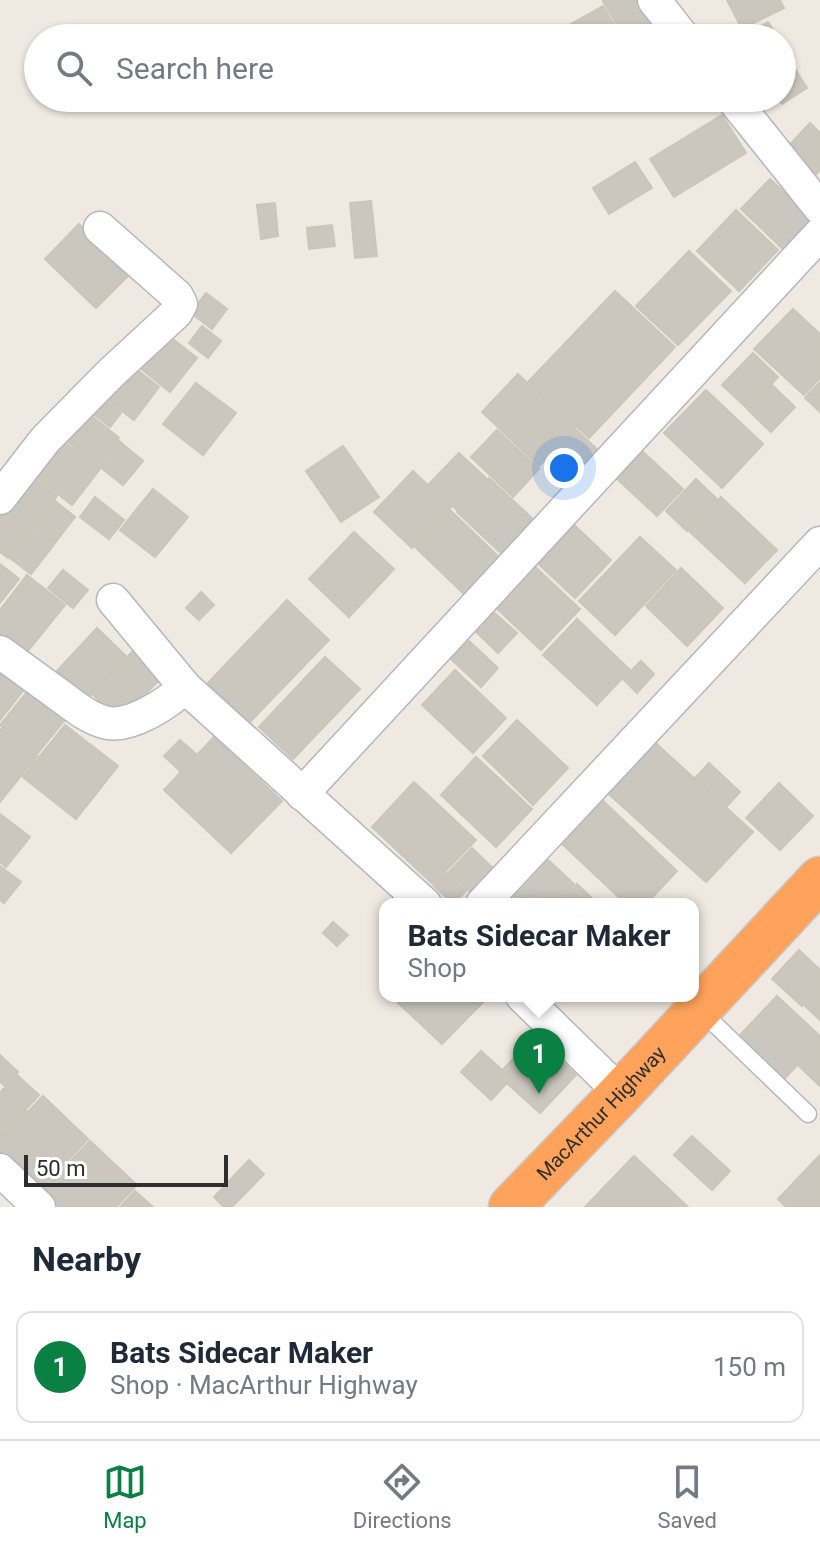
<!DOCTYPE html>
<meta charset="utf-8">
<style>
:root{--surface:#fff;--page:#f6f6f7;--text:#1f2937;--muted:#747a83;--line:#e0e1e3;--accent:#0b8043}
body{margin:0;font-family:Roboto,sans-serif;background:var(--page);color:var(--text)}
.scale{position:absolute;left:24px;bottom:20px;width:204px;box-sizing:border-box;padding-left:8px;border:4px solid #2e2e2e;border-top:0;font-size:22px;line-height:28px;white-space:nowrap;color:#2e2e2e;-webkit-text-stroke:6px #fff;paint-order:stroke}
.you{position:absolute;left:564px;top:468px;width:28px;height:28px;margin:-20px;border:6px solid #fff;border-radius:50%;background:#1a73e8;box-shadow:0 0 0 12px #1a73e833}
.badge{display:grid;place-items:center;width:52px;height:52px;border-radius:50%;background:var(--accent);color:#fff;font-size:26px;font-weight:700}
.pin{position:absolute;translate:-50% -66px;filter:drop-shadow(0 2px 4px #0008)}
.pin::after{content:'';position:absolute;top:42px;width:28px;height:24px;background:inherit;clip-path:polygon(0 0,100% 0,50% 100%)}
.popup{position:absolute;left:379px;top:898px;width:320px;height:104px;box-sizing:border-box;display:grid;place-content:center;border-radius:16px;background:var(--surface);filter:drop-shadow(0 2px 6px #0005);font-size:26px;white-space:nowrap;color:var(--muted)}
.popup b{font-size:30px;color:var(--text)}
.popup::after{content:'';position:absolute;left:50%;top:100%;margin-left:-16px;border:16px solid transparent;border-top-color:var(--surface)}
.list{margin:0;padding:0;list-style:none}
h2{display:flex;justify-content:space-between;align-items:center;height:104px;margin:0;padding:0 32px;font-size:34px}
h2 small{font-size:26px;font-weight:400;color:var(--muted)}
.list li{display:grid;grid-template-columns:52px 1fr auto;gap:24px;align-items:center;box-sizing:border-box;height:112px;margin:0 16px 16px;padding:0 16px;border:2px solid var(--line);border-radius:16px}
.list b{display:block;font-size:30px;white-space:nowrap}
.list p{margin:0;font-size:26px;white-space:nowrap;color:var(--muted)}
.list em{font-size:26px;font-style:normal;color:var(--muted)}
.icon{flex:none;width:44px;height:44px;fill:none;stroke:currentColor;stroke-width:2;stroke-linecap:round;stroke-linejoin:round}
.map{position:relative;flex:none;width:820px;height:1207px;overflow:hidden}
.search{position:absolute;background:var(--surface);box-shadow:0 2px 6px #0004;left:24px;right:24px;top:24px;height:88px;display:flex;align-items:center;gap:20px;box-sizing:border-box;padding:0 28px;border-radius:44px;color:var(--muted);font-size:30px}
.sheet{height:232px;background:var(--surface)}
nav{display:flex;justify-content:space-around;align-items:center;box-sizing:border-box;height:112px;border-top:2px solid var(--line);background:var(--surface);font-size:22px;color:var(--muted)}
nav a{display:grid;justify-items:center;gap:4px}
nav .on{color:var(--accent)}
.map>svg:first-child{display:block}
.building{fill:#cbc7bf;stroke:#cbc5ba;stroke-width:2}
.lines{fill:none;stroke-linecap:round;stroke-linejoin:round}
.lane-casing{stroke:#b4b7c1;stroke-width:19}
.street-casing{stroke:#b4b7c1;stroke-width:35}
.highway-casing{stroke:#c9c9c9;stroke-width:47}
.lane{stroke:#fff;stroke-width:16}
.street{stroke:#fff;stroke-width:32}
.highway{stroke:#ffa35c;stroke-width:44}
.labels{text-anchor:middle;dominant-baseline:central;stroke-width:7;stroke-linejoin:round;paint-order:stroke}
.street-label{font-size:20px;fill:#2e2e2e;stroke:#fff}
</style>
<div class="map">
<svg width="820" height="1207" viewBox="0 0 820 1207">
<rect width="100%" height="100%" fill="#efe9e1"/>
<g class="building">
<polygon points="606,0 643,0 659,27 640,38 625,38 603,1"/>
<polygon points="727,0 780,0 784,8 742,29"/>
<polygon points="603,6 622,38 577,38 569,25"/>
<polygon points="768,22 778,38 743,38"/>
<polygon points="790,61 807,88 782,104 778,98 782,98 782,66"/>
<polygon points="722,115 746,153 674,197 650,159"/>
<polygon points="810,123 820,133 820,170 811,180 782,153"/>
<polygon points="635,162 652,188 609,214 593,188"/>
<polygon points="770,179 814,221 785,251 741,209"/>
<polygon points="371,201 377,256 355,258 350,203"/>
<polygon points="275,203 278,236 261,239 257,205"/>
<polygon points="736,210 778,250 739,291 697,251"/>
<polygon points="79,224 130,274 96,308 45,259"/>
<polygon points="332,225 335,246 309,249 307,228"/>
<polygon points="689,251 731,291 678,345 636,306"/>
<polygon points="615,291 675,347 589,438 528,382"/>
<polygon points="206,293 227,309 212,329 191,313"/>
<polygon points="793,309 820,334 820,378 804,395 754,349"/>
<polygon points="202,326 221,341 208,358 189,343"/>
<polygon points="160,329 197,358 170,392 134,363"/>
<polygon points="753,353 778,377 748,409 722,385"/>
<polygon points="127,362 159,387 134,420 101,395"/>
<polygon points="518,374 575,428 539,466 482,412"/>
<polygon points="820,382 820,412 805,398"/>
<polygon points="196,383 236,413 203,455 163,424"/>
<polygon points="772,385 795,407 771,432 748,410"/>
<polygon points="706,390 763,444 722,488 664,433"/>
<polygon points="101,398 121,413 110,427 91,412"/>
<polygon points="88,413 119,438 97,465 67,441"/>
<polygon points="575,429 597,449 575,472 554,451"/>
<polygon points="497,430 539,469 513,497 471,457"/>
<polygon points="56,436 100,469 72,505 29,471"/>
<polygon points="119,441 143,461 123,485 99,466"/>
<polygon points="343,446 379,497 341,522 306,471"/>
<polygon points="641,450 683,489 657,516 615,477"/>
<polygon points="459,453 487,479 457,510 429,484"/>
<polygon points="413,471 451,507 412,548 374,512"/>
<polygon points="28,473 57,496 41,517 12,494"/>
<polygon points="489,478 535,521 503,555 457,512"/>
<polygon points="696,479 717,499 687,531 666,511"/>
<polygon points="153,489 188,517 155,557 120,530"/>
<polygon points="11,495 40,518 8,558 0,552 0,509"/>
<polygon points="95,497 124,520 109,539 80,517"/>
<polygon points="721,497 777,550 745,583 689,531"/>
<polygon points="55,501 75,517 54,544 33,528"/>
<polygon points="450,510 500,558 465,595 415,547"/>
<polygon points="568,519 611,560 575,598 531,557"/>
<polygon points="32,530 53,546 31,574 10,558"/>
<polygon points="354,532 394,569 349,617 309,579"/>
<polygon points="640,537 676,570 615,635 579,601"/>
<polygon points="531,563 580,609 541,650 492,604"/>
<polygon points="0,564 19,579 0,603"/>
<polygon points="681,568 723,608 687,646 646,606"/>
<polygon points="63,570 88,590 73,608 48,588"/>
<polygon points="27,575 65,605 23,657 0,639 0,610"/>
<polygon points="201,592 214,605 199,620 186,608"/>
<polygon points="287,600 329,640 249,723 207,684"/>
<polygon points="489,608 517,633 498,653 471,627"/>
<polygon points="577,619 630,670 597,705 543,655"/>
<polygon points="97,628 126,656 86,700 56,672"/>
<polygon points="469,641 498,668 481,687 451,659"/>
<polygon points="134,650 162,677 120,720 92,694"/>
<polygon points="325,657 360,689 293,759 259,727"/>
<polygon points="0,658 30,682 0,720"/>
<polygon points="641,661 654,674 637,693 623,679"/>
<polygon points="455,670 506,718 473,753 422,705"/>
<polygon points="35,682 72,711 37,754 0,725"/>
<polygon points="517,720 568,768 533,805 483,756"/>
<polygon points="65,725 118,766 76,819 23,777"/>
<polygon points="2,728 37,756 0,802 0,731"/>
<polygon points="214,737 282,801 231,853 164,790"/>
<polygon points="649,737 753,832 706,882 602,788"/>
<polygon points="180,740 196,754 180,771 164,756"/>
<polygon points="476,757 532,809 496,847 441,795"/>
<polygon points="709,763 740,792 726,807 695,778"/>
<polygon points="414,782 476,840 433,884 372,827"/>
<polygon points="779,783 813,816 780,850 746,818"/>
<polygon points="600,798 677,871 646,904 626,904 559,841"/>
<polygon points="0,814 30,837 6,867 0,862"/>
<polygon points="472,848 494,869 471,893 449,872"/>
<polygon points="546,858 574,884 555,904 544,904 522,883"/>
<polygon points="0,866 21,882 4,903 0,900"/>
<polygon points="447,873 466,891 453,904 434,886"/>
<polygon points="577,884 598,904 558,904"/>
<polygon points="521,885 542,904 503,904"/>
<polygon points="333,922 348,935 337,946 323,933"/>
<polygon points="799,950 820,970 820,987 802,1006 772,979"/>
<polygon points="820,988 820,1020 804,1005"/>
<polygon points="397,996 489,996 442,1044 394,999"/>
<polygon points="777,996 820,1036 820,1041 785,1078 740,1035"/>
<polygon points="534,1036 576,1075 540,1113 498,1075"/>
<polygon points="820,1043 820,1086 799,1066"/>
<polygon points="481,1051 501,1069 496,1074 506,1084 491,1100 461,1072"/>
<polygon points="0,1055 18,1072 5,1086 0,1082"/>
<polygon points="17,1075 39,1095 26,1109 4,1089"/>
<polygon points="3,1089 27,1112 0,1140 0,1093"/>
<polygon points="43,1096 88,1139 38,1192 0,1157 0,1141"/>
<polygon points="692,1136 730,1171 712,1190 674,1155"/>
<polygon points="90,1141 137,1185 116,1207 55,1207 40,1193"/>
<polygon points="820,1155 820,1207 786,1207 778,1199"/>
<polygon points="634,1156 688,1207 585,1207"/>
<polygon points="249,1160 264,1174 232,1207 224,1207 214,1197"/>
<polygon points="135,1191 153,1207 120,1207"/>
</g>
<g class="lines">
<defs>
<polyline id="lane" points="700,1010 808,1114"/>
<g id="street">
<polyline points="654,0 684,38"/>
<polyline points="732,98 820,208"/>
<polyline points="0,498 45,440 111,373 176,313 181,304 177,296 100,228"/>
<polyline points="113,600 185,687"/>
<path d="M0 652C18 665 37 679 55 692 72 704 88 719 108 723 132 727 168 703 185 687L425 904"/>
<polyline points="302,794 820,234"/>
<polyline points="482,904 820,543"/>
<polyline points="522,996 621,1093"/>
<polyline points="0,1170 39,1207"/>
</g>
<g id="highway">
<path id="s1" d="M511 1207 621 1093 820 879"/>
</g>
</defs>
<use href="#lane" class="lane-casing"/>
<use href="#street" class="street-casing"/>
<use href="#highway" class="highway-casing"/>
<use href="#lane" class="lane"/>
<use href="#street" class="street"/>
<use href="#highway" class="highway"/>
</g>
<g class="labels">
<g class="street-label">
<text stroke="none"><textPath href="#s1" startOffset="130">MacArthur Highway</textPath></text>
</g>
</g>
</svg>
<div class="scale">50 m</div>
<div class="you"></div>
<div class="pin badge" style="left:539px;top:1094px">1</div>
<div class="popup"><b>Bats Sidecar Maker</b>Shop</div>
<div class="search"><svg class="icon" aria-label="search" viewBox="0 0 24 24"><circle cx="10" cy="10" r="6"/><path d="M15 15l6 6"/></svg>Search here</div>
</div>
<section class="sheet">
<h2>Nearby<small></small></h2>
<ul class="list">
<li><span class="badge">1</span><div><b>Bats Sidecar Maker</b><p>Shop · MacArthur Highway</p></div><em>150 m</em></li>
</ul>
</section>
<nav>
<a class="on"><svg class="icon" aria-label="map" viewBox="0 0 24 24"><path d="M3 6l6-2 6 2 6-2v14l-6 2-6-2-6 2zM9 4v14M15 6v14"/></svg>Map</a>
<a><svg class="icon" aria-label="directions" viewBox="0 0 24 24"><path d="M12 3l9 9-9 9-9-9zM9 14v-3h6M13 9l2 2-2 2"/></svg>Directions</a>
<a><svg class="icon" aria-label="saved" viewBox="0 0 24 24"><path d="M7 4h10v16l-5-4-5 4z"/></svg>Saved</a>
</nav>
